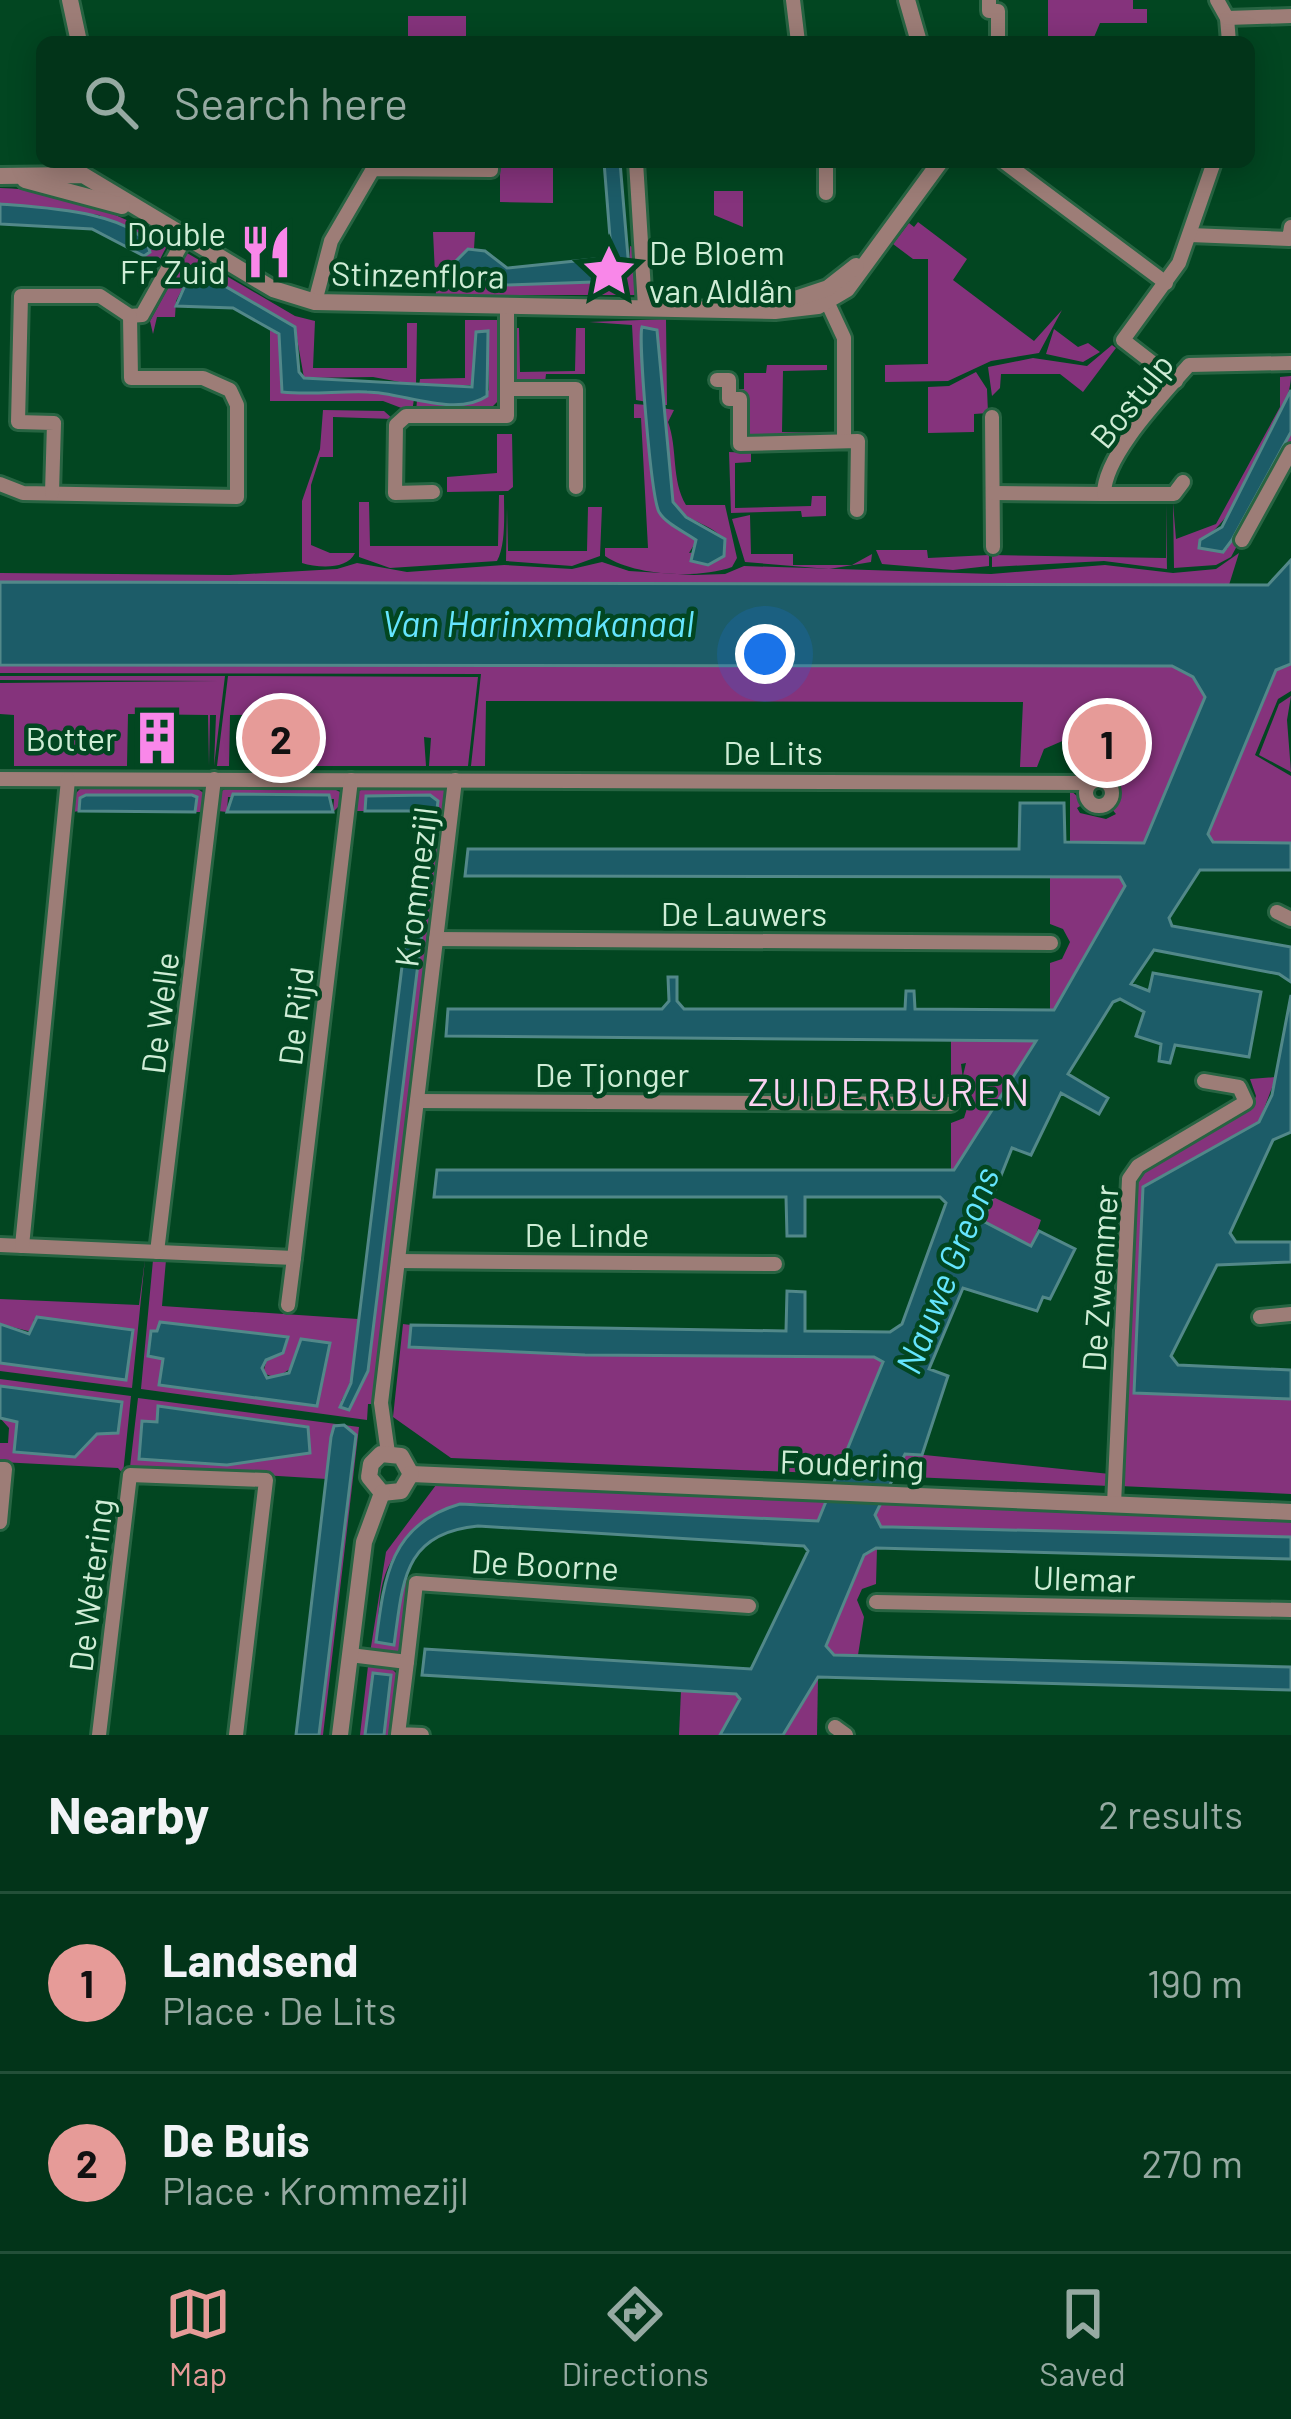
<!DOCTYPE html>
<meta charset="utf-8">
<style>
:root{--surface:#023419;--page:#0c3c22;--text:#f1f3f6;--muted:#96aaa2;--line:#234f38;--accent:#e69b98}
body{margin:0;font-family:Barlow,sans-serif;background:var(--page);color:var(--text)}
.you{position:absolute;left:765px;top:654px;width:42px;height:42px;margin:-30px;border:9px solid #fff;border-radius:50%;background:#1a73e8;box-shadow:0 0 0 18px #1a73e833}
.badge{display:grid;place-items:center;width:78px;height:78px;border-radius:50%;background:var(--accent);color:#111;font-size:39px;font-weight:700}
.pin{position:absolute;translate:-50% -50%;border:6px solid #fff;box-shadow:0 3px 12px #0006}
.list{margin:0;padding:0;list-style:none}
h2{display:flex;justify-content:space-between;align-items:center;height:156px;margin:0;padding:0 48px;font-size:51px}
h2 small{font-size:39px;font-weight:400;color:var(--muted)}
.list li{display:grid;grid-template-columns:78px 1fr auto;gap:36px;align-items:center;box-sizing:border-box;height:180px;padding:0 48px;border-top:3px solid var(--line)}
.list b{display:block;font-size:45px;white-space:nowrap}
.list p{margin:0;font-size:39px;white-space:nowrap;color:var(--muted)}
.list em{font-size:39px;font-style:normal;color:var(--muted)}
.icon{flex:none;width:66px;height:66px;fill:none;stroke:currentColor;stroke-width:2;stroke-linecap:round;stroke-linejoin:round}
.map{position:relative;flex:none;width:1291px;height:1735px;overflow:hidden}
.search{position:absolute;background:var(--surface);box-shadow:0 6px 30px #0003;left:36px;right:36px;top:36px;height:132px;display:flex;align-items:center;gap:30px;box-sizing:border-box;padding:0 42px;border-radius:18px;color:var(--muted);font-size:45px}
.sheet{height:516px;background:var(--surface)}
nav{display:flex;justify-content:space-around;align-items:center;box-sizing:border-box;height:168px;border-top:3px solid var(--line);background:var(--surface);font-size:33px;color:var(--muted)}
nav a{display:grid;justify-items:center;gap:6px}
nav .on{color:var(--accent)}
.map>svg:first-child{display:block}
.green{fill:#85337c;fill-rule:evenodd}
.water{fill:#1c5c68;stroke:#528889;stroke-width:3}
.lines{fill:none;stroke-linecap:round;stroke-linejoin:round}
.minor-casing{stroke:#276442;stroke-width:20}
.tertiary-casing{stroke:#276442;stroke-width:22}
.minor{stroke:#9d7d77;stroke-width:14}
.tertiary{stroke:#9d7d77;stroke-width:16}
.labels{text-anchor:middle;dominant-baseline:central;stroke-width:9;stroke-linejoin:round;paint-order:stroke}
.poi-label{font-size:33px;fill:#cfedd6;stroke:#024621;text-anchor:end}
.street-label{font-size:33px;fill:#cfedd6;stroke:#024621}
.water-label{font-size:36px;font-style:italic;fill:#65e5fe;stroke:#024621}
.quarter-label{font-size:39px;letter-spacing:3px;fill:#fad3f2;stroke:#024621}
</style>
<div class="map">
<svg width="1291" height="1735" viewBox="0 0 1291 1735">
<rect width="100%" height="100%" fill="#024621"/>
<g class="green">
<polygon points="1048,0 1133,0 1133,9 1147,9 1147,23 1100,23 1092,42 1048,42"/>
<rect x="408" y="16" width="58" height="26"/>
<polygon points="500,166 553,166 553,203 500,202"/>
<path d="M0 188C64 190 114 211 169 242L157 265 144 257 150 245 99 215 0 204Z"/>
<polygon points="714,191 743,191 743,227 714,215"/>
<polygon points="918,222 967,259 953,280 1034,341 1062,310 1039,353 991,361 948,381 885,382 885,365 928,364 928,259 913,259 893,244 909,223 914,227"/>
<polygon points="433,232 475,232 474,249 469,248 477,278 523,284 629,269 630,246 638,249 635,295 436,295"/>
<polygon points="187,253 295,316 315,321 313,368 407,368 407,323 417,323 416,385 373,377 304,378 295,327 199,271 191,272 176,301 175,317 157,317 153,334 150,321"/>
<polygon points="666,319 667,405 662,405 657,335 643,361 647,402 636,400 632,325 589,322"/>
<polygon points="465,320 499,320 498,401 487,412 416,412 417,400 477,402 489,390 488,331 475,333 474,385 419,386 420,379 465,378"/>
<polygon points="270,328 282,339 287,393 373,392 414,399 412,412 383,401 270,401"/>
<polygon points="512,328 519,328 520,372 575,371 576,328 585,328 585,374 546,374 545,383 516,382"/>
<polygon points="1054,329 1078,347 1088,343 1100,352 1083,362 1046,354"/>
<polygon points="1112,345 1116,348 1083,392 1060,374 1001,374 1000,388 992,396 988,367 1033,358 1087,366"/>
<polygon points="767,365 827,365 827,370 783,371 782,432 834,433 749,436 747,393 736,389 744,389 744,373 766,373"/>
<polygon points="976,372 987,389 988,413 974,414 974,432 928,433 928,387 949,386"/>
<path d="M1291 376C1291 411 1232 529 1200 540L1227 549 1291 432V446L1231 557 1216 565 1174 568 1173 503 1176 539 1216 524 1280 407V377Z"/>
<path d="M634 404 647 405 650 469 667 521 697 540 689 553 726 548C722 524 688 525 675 505 664 488 665 431 662 408L674 410 668 422C678 449 671 480 686 505H725L737 558 732 567C699 579 634 576 605 556V548H648L641 418H634Z"/>
<path d="M323 410 384 411 393 419 333 417V457H320L311 485V545L330 553H355C347 570 318 568 302 563V501L320 449Z"/>
<polygon points="497,434 512,434 513,487 508,491 447,492 447,477 497,473"/>
<polygon points="729,452 751,453 751,462 735,463 735,508 811,506 812,496 826,496 826,516 802,517 801,511 731,513"/>
<path d="M499 495H504C504 515 506 544 497 561L390 568 359 557V502H369L370 546H498Z"/>
<polygon points="1166,503 1167,569 1104,561 992,567 992,555 1166,558"/>
<polygon points="507,507 508,551 587,551 588,507 602,507 600,556 572,566 506,561"/>
<polygon points="750,515 751,554 793,554 793,565 852,565 872,554 871,562 829,569 745,562 732,519"/>
<polygon points="876,550 927,550 928,558 989,555 989,566 953,570 882,564"/>
<polygon points="1239,553 1229,585 0,582 0,573 230,575 337,569 357,563 407,572 504,565 572,569 602,562 629,571 694,575 725,574 744,566 991,574 1105,565 1173,573 1216,569"/>
<polygon points="1291,664 1291,691 1278,699 1255,755 1291,776 1291,843 1212,842 1208,834 1276,670"/>
<polygon points="0,665 1172,666 1193,677 1206,697 1145,843 1070,842 1070,790 1085,803 1077,808 1080,813 1106,819 1116,814 1110,807 1117,796 1114,783 1135,773 1122,760 1130,736 1119,721 1068,730 1067,739 1044,749 1037,767 1020,767 1023,702 486,701 485,766 471,766 481,674 0,673"/>
<polygon points="0,676 225,676 214,766 216,715 210,715 209,766 208,715 128,714 127,766 14,766 14,715 0,714 0,683 217,681 0,680"/>
<polygon points="228,676 478,677 468,766 429,766 431,738 424,737 426,766 311,766 310,714 230,715 229,766 217,766"/>
<polygon points="1291,696 1287,720 1291,772 1259,755 1279,704"/>
<polygon points="84,785 192,785 205,794 203,812 195,812 197,797 80,798 79,811 73,812 74,795"/>
<polygon points="232,785 328,786 340,792 340,805 333,812 334,799 228,797 227,812 218,811 220,792"/>
<path d="M369 786H441L447 793 375 1404H368L367 1420 141 1389 153 1260H166L162 1306 358 1319 351 1383 341 1401 349 1410 438 801 367 796 365 811H355L359 791ZM152 1331 267 1359 263 1373 276 1378 330 1343 317 1405 160 1385 163 1359 149 1356Z"/>
<polygon points="1050,877 1120,877 1125,886 1054,1010 1050,1010 1050,963 1062,959 1070,942 1063,929 1050,924"/>
<polygon points="951,1037 1036,1041 961,1164 951,1171 951,1123 964,1118 969,1102 960,1088 966,1063 961,1064 963,1079 951,1085"/>
<polygon points="1276,1077 1259,1122 1143,1187 1134,1392 1291,1399 1291,1494 1120,1486 1134,1179 1252,1107 1256,1096 1250,1079"/>
<polygon points="991,1196 1041,1220 1032,1246 983,1221"/>
<polygon points="145,1259 132,1388 0,1371 0,1363 126,1379 133,1330 34,1319 32,1332 0,1324 0,1299 139,1305"/>
<polygon points="403,1324 411,1325 410,1347 585,1355 874,1357 883,1362 839,1474 451,1458 393,1417"/>
<polygon points="0,1379 131,1396 123,1474 118,1468 0,1462 0,1443 8,1443 9,1428 0,1418 17,1422 14,1451 123,1402 0,1386"/>
<path d="M138 1398 359 1427 323 1735H296L327 1479 130 1467ZM159 1406 307 1426 310 1453 227 1465 138 1458 142 1421 158 1422Z"/>
<polygon points="905,1453 1110,1474 1109,1486 890,1476"/>
<path d="M439 1481 813 1498 828 1502 818 1521 805 1522 478 1503C437 1505 399 1536 385 1575 378 1594 379 1620 376 1641L394 1644 404 1578H412L402 1650 396 1655 370 1653 386 1552Z"/>
<polygon points="895,1501 1291,1518 1291,1537 881,1527 875,1515 879,1504"/>
<polygon points="877,1548 876,1584 862,1589 857,1600 864,1617 858,1655 831,1654 826,1646 864,1555"/>
<polygon points="368,1666 392,1669 400,1677 393,1735 384,1735 390,1676 372,1674 365,1735 360,1735"/>
<polygon points="818,1677 817,1735 783,1735"/>
<polygon points="681,1691 736,1694 740,1698 720,1735 679,1735"/>
</g>
<g class="water">
<polygon points="604,162 620,162 629,269 622,281 506,285 482,277 468,284 458,280 454,263 468,249 485,251 507,268 604,258 611,250"/>
<path d="M0 204C36 207 141 211 150 252L144 256 92 229 0 224Z"/>
<path d="M199 271 295 327 299 372 304 378 472 387 476 332 488 331 487 396C455 418 402 392 367 392 339 391 310 395 282 392L279 334 233 308 176 306 191 272Z"/>
<path d="M642 327 657 330 673 502 686 517 725 539 724 556 708 565 691 561 696 540C685 532 666 524 659 512 651 497 638 338 642 327Z"/>
<polygon points="1291,390 1291,432 1232,540 1223,552 1199,548 1200,540 1222,527"/>
<path d="M1291 560V664L1276 670 1208 834 1213 842 1291 843V870H1200L1169 918 1172 926 1291 947V982L1279 974 1154 950 1131 984 1149 991 1153 973 1261 992 1249 1057 1175 1045 1170 1063 1159 1061 1161 1044 1136 1036 1144 1012 1120 999 1113 1002 1068 1074 1108 1098 1099 1114 1061 1093 1031 1155 1012 1148 983 1221 1031 1246 1039 1231 1075 1249 1050 1299 1043 1297 1037 1311 963 1288 929 1369 948 1376 922 1455 905 1454 875 1515 881 1527H892L1291 1537V1559L876 1548 864 1555 826 1646 834 1655 1291 1667V1690L818 1677 783 1735H720L740 1699 736 1694 422 1675 425 1649 751 1669 808 1551 804 1546 478 1526C402 1533 403 1583 394 1645L376 1642C384 1578 390 1524 460 1504L818 1521 883 1362 874 1357 585 1355 409 1347 411 1325 786 1331 787 1291 805 1292V1331L890 1332 902 1324 946 1203 940 1197H805V1236H787L786 1197H434L437 1170H954L1036 1041 446 1036 448 1009H662L669 1001 668 977H677V1001L684 1009H905L906 991H914L915 1009 1054 1010 1125 886 1120 877 465 876 468 849H1019L1020 803H1064L1065 842 1144 843 1205 697 1193 677 1172 666 0 665V582L1268 585Z"/>
<polygon points="233,794 329,795 333,812 227,812"/>
<polygon points="86,795 192,795 197,797 195,812 79,811 80,798"/>
<polygon points="430,795 438,801 368,1371 349,1410 340,1407 351,1383 421,811 365,811 366,796"/>
<polygon points="1291,995 1291,1132 1273,1140 1230,1233 1236,1242 1291,1242 1291,1262 1217,1265 1171,1356 1178,1365 1291,1370 1291,1399 1134,1393 1143,1187 1259,1122 1272,1095"/>
<polygon points="37,1317 133,1330 126,1380 0,1363 0,1324 29,1334"/>
<polygon points="160,1322 288,1337 283,1353 266,1360 262,1368 267,1378 289,1373 301,1339 330,1343 317,1406 159,1385 163,1359 148,1356 151,1331 157,1331"/>
<polygon points="0,1386 122,1402 118,1433 97,1434 75,1457 14,1452 17,1422 0,1418"/>
<polygon points="158,1406 308,1427 310,1453 227,1465 139,1459 142,1421 157,1422"/>
<polygon points="344,1425 356,1435 319,1735 296,1735 331,1437 334,1426"/>
<polygon points="373,1673 391,1675 384,1735 365,1735"/>
</g>
<g class="lines">
<defs>
<g id="minor">
<polyline points="793,0 798,42"/>
<polyline points="989,0 989,11 998,11 998,42"/>
<polyline points="1217,0 1227,18 1229,42"/>
<polyline points="1227,18 1291,16"/>
<polyline points="636,162 645,307"/>
<polyline points="1004,162 1166,283"/>
<polyline points="826,193 826,162"/>
<polyline points="1190,235 1289,239 1291,227"/>
<polyline points="824,295 844,338 844,441"/>
<polyline points="315,302 331,241 373,169 491,170 491,162"/>
<polyline points="717,380 729,380 729,399 740,399 740,444 858,441 857,510"/>
<polyline points="1176,381 1123,340 1179,263 1214,162"/>
<polyline points="508,389 576,389 576,487"/>
<polyline points="992,417 993,547"/>
<polyline points="0,484 23,493 237,497 237,405 230,390 203,378 131,378 130,316 142,315 185,238"/>
<polyline points="433,492 395,493 396,425 406,416 507,416 507,307"/>
<polyline points="52,493 54,423 18,422 21,296 100,296 130,316"/>
<path d="M993 493 1104 494C1104 455 1163 395 1189 365L1291 363"/>
<polyline points="1104,494 1174,494 1183,482"/>
<polyline points="1242,540 1291,451"/>
<polyline points="0,779 1090,783"/>
<circle cx="1099" cy="793" r="13"/>
<polyline points="1277,912 1291,919"/>
<polyline points="436,939 1051,943"/>
<polyline points="417,1101 951,1104"/>
<polyline points="0,1245 294,1258 351,780"/>
<polyline points="22,1246 68,780"/>
<polyline points="157,1252 214,779"/>
<polyline points="398,1261 775,1264"/>
<polyline points="288,1305 294,1258"/>
<polyline points="1260,1317 1291,1314"/>
<polyline points="388,1453 381,1403 455,780"/>
<polyline points="0,1469 5,1469 0,1522"/>
<polyline points="1114,1504 1129,1179 1138,1166 1246,1102 1239,1087 1204,1081"/>
<polyline points="876,1602 1291,1610"/>
<polyline points="350,1655 407,1662 416,1583 749,1606"/>
<polyline points="407,1662 398,1734 422,1735"/>
<polyline points="835,1727 846,1735"/>
<polyline points="99,1735 130,1475 266,1480 236,1735"/>
</g>
<g id="tertiary">
<polyline points="70,0 79,42"/>
<polyline points="907,0 919,42"/>
<polyline points="0,176 83,175 273,289 315,302 775,311 818,306 847,289 940,162"/>
<polyline points="25,180 122,206"/>
<polyline points="789,301 828,288 856,266"/>
<polyline points="411,1474 1291,1512"/>
<polyline points="382,1493 369,1477 371,1464 381,1454 401,1456 411,1474"/>
<polyline points="382,1493 401,1491 411,1474"/>
<polyline points="340,1735 364,1542 382,1493"/>
</g>
</defs>
<use href="#minor" class="minor-casing"/>
<use href="#tertiary" class="tertiary-casing"/>
<use href="#minor" class="minor"/>
<use href="#tertiary" class="tertiary"/>
</g>
<defs>
<symbol id="restaurant-bare" viewBox="-9 -9 18 18"><path d="M-5-6h1v4h1v-4h1v4h1v-4h1v5L-1.5 .5V6h-2V.5L-5-1ZM5-6V6H3V1.5H1.5Q1.5-4 5-6Z" fill="#f987e9" stroke="#024621" stroke-width="2.5" paint-order="stroke"/></symbol>
<symbol id="sight-bare" viewBox="-9 -9 18 18"><path d="M0-6L1.8-2.2L6-1.7L2.9 1.2L3.7 5.4L0 3.3L-3.7 5.4L-2.9 1.2L-6-1.7L-1.8-2.2Z" fill="#f987e9" stroke="#024621" stroke-width="2.5" paint-order="stroke"/></symbol>
<symbol id="building-bare" viewBox="-9 -9 18 18"><path d="M-4-6H4V6H1V3H-1V6H-4ZM-2.5-4.3h1.7v1.8h-1.7ZM.8-4.3h1.7v1.8H.8ZM-2.5-1h1.7V.8h-1.7ZM.8-1h1.7V.8H.8Z" fill="#f987e9" stroke="#024621" stroke-width="2.5" paint-order="stroke"/></symbol>
</defs>
<g fill-rule="evenodd">
<use href="#restaurant-bare" x="228" y="214" width="76" height="76"/>
<use href="#sight-bare" x="571" y="233" width="76" height="76"/>
<use href="#building-bare" x="119" y="700" width="76" height="76"/>
</g>
<g class="labels">
<g class="poi-label">
<text x="226" y="233">Double<tspan x="226" dy="38">FF Zuid</tspan></text>
<text x="649" y="252" text-anchor="start">De Bloem<tspan x="649" dy="38">van Aldlân</tspan></text>
<text x="117" y="738">Botter</text>
</g>
<g class="street-label">
<text transform="translate(418 274) rotate(1)">Stinzenflora</text>
<text transform="translate(1131 400) rotate(-51)">Bostulp</text>
<text x="773" y="752">De Lits</text>
<text transform="translate(415 887) rotate(-83)">Krommezijl</text>
<text x="744" y="913">De Lauwers</text>
<text transform="translate(159 1013) rotate(-83)">De Welle</text>
<text transform="translate(295 1016) rotate(-83)">De Rijd</text>
<text x="612" y="1074">De Tjonger</text>
<text x="587" y="1234">De Linde</text>
<text transform="translate(1099 1278) rotate(-86)">De Zwemmer</text>
<text transform="translate(852 1463) rotate(2)">Foudering</text>
<text transform="translate(545 1564) rotate(3)">De Boorne</text>
<text transform="translate(1084 1578) rotate(2)">Ulemar</text>
<text transform="translate(90 1585) rotate(-83)">De Wetering</text>
</g>
<g class="water-label">
<text x="538" y="622">Van Harinxmakanaal</text>
<text transform="translate(946 1270) rotate(-68)">Nauwe Greons</text>
</g>
<g class="quarter-label">
<text x="890" y="1090">ZUIDERBUREN</text>
</g>
</g>
</svg>
<div class="you"></div>
<div class="pin badge" style="left:1107px;top:743px">1</div>
<div class="pin badge" style="left:281px;top:738px">2</div>
<div class="search"><svg class="icon" aria-label="search" viewBox="0 0 24 24"><circle cx="10" cy="10" r="6"/><path d="M15 15l6 6"/></svg>Search here</div>
</div>
<section class="sheet">
<h2>Nearby<small>2 results</small></h2>
<ul class="list">
<li><span class="badge">1</span><div><b>Landsend</b><p>Place · De Lits</p></div><em>190 m</em></li>
<li><span class="badge">2</span><div><b>De Buis</b><p>Place · Krommezijl</p></div><em>270 m</em></li>
</ul>
</section>
<nav>
<a class="on"><svg class="icon" aria-label="map" viewBox="0 0 24 24"><path d="M3 6l6-2 6 2 6-2v14l-6 2-6-2-6 2zM9 4v14M15 6v14"/></svg>Map</a>
<a><svg class="icon" aria-label="directions" viewBox="0 0 24 24"><path d="M12 3l9 9-9 9-9-9zM9 14v-3h6M13 9l2 2-2 2"/></svg>Directions</a>
<a><svg class="icon" aria-label="saved" viewBox="0 0 24 24"><path d="M7 4h10v16l-5-4-5 4z"/></svg>Saved</a>
</nav>
